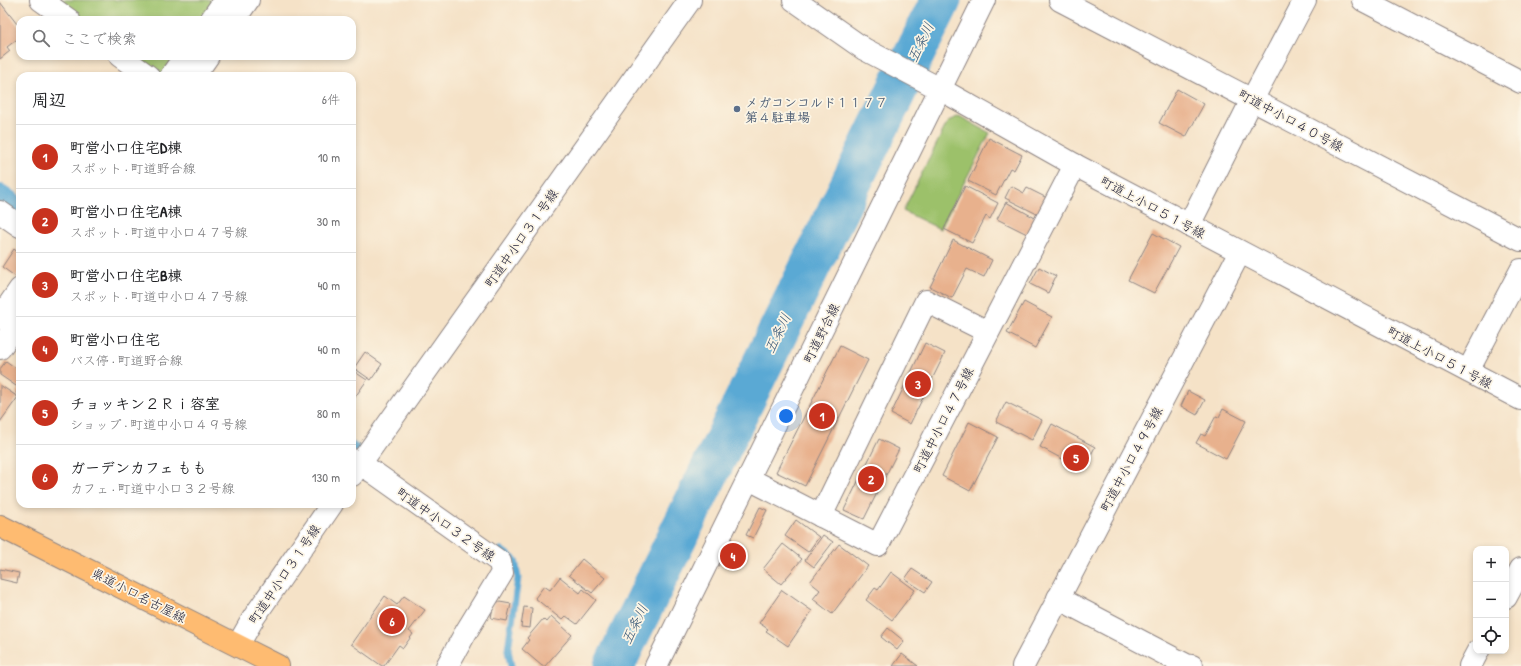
<!DOCTYPE html>
<html lang="ja">
<meta charset="utf-8">
<style>
:root{--surface:#fff;--page:#f6f6f6;--text:#202124;--muted:#757577;--line:#e0e0e0;--accent:#c8321e}
body{margin:0;font-family:"Patrick Hand","Klee One",sans-serif;background:var(--page);color:var(--text)}
.controls{position:absolute;right:12px;bottom:12px;display:grid;overflow:hidden;border-radius:8px;box-shadow:0 2px 6px #0003}
.controls button{width:36px;height:36px;display:grid;place-items:center;padding:0;border:0;border-bottom:1px solid var(--line);background:var(--surface);color:var(--text);font:20px sans-serif}
.you{position:absolute;left:786px;top:416px;width:14px;height:14px;margin:-10px;border:3px solid #fff;border-radius:50%;background:#1a73e8;box-shadow:0 0 0 6px #1a73e833}
.badge{display:grid;place-items:center;width:26px;height:26px;border-radius:50%;background:var(--accent);color:#fff;font-size:13px;font-weight:700}
.pin{position:absolute;translate:-50% -50%;border:2px solid #fff;box-shadow:0 1px 4px #0006}
.list{margin:0;padding:0;list-style:none}
h2{display:flex;justify-content:space-between;align-items:center;height:52px;margin:0;padding:0 16px;font-size:17px}
h2 small{font-size:13px;font-weight:400;color:var(--muted)}
.list li{display:grid;grid-template-columns:26px 1fr auto;gap:12px;align-items:center;box-sizing:border-box;height:64px;padding:0 16px;border-top:1px solid var(--line)}
.list b{display:block;font-size:15px;white-space:nowrap}
.list p{margin:0;font-size:13px;white-space:nowrap;color:var(--muted)}
.list em{font-size:13px;font-style:normal;color:var(--muted)}
.icon{flex:none;width:22px;height:22px;fill:none;stroke:currentColor;stroke-width:2;stroke-linecap:round;stroke-linejoin:round}
.map{position:relative;flex:none;width:1521px;height:666px;overflow:hidden}
.search{position:absolute;background:var(--surface);box-shadow:0 2px 6px #0003;left:16px;top:16px;width:340px;height:44px;display:flex;align-items:center;gap:10px;box-sizing:border-box;padding:0 14px;border-radius:12px;color:var(--muted);font-size:15px}
.panel{position:absolute;background:var(--surface);box-shadow:0 2px 6px #0003;left:16px;top:72px;width:340px;height:436px;border-radius:12px}
.map>svg:first-child{display:block}
.green{fill:#9cc16b;stroke:#5f7253}
.lines{fill:none;stroke-linecap:round;stroke-linejoin:round}
.stream{stroke:#5aa9d4;stroke-width:7}
.canal{stroke:#5aa9d4;stroke-width:24}
.river{stroke:#5aa9d4;stroke-width:41}
.building{fill:#e8b18d}
.minor-casing{stroke:#8c8281;stroke-width:24}
.major-casing{stroke:#8c8281;stroke-width:24}
.minor{stroke:#fff;stroke-width:22}
.major{stroke:#febb71;stroke-width:22}
.service-dot{fill:#5c6f8a;stroke:#fcf5e5;stroke-width:1.5}
.labels{text-anchor:middle;dominant-baseline:central;stroke-width:3.5;stroke-linejoin:round;paint-order:stroke}
.service-label{font-size:13px;font-weight:bold;fill:#4e5e75;stroke:#fcf5e5;text-anchor:start}
.street-label{font-size:13px;fill:#22223b;stroke:#fcf5e5}
.water-label{font-size:14px;font-style:italic;fill:#385878;stroke:#fcf5e5}
</style>
<div class="map">
<svg width="1521" height="666" viewBox="0 0 1521 666">
<rect width="100%" height="100%" fill="#fcf5e5"/>
<filter id="ink" filterUnits="userSpaceOnUse"><feTurbulence type="fractalNoise" baseFrequency=".025" numOctaves="2"/><feDisplacementMap in="SourceGraphic" scale="8" xChannelSelector="R" yChannelSelector="G"/><feConvolveMatrix kernelMatrix="1 2 1 2 8 2 1 2 1" color-interpolation-filters="sRGB"/></filter>
<filter id="wash" filterUnits="userSpaceOnUse"><feTurbulence type="fractalNoise" baseFrequency=".012" numOctaves="4" result="noise"/><feDisplacementMap in="SourceGraphic" scale="16" xChannelSelector="R" yChannelSelector="G"/><feGaussianBlur stdDeviation="0.9" result="paint"/><feColorMatrix in="noise" values="0 0 0 0 0 0 0 0 0 0 0 0 0 0 0 0 0 1.4 0 .05"/><feComposite in="paint" operator="in"/></filter>
<g filter="url(#wash)">
<rect width="100%" height="100%" fill="#f5e2c7"/>
<g class="green">
<polygon points="53,0 217,0 203,20 81,20"/>
<polygon points="133,56 178,56 161,76"/>
<polygon points="959,116 990,133 940,229 903,211 948,121"/>
</g>
<g class="lines">
<g class="stream">
<polyline points="352,445 365,454"/>
<polyline points="501,550 515,560 518,578 508,650 511,666"/>
</g>
<polyline class="canal" points="0,196 20,210"/>
<polyline class="river" points="614,666 941,0"/>
</g>
<g id="blocks">
<g class="building">
<polygon points="0,2 20,28 20,37 7,47 10,51 0,59"/>
<polygon points="1177,89 1204,104 1186,137 1159,123"/>
<polygon points="989,138 1022,155 1014,170 1010,168 996,195 968,181"/>
<polygon points="965,186 998,203 990,219 986,216 972,243 944,229"/>
<polygon points="1011,186 1024,193 1027,188 1047,198 1039,215 1005,198"/>
<polygon points="1006,202 1035,218 1027,234 997,219"/>
<polygon points="1153,233 1179,247 1154,293 1128,280"/>
<polygon points="953,240 992,260 984,277 967,269 952,298 930,287"/>
<polygon points="14,249 20,254 20,270 16,277 2,267"/>
<polygon points="1039,267 1056,276 1048,293 1030,284"/>
<polygon points="1024,302 1052,317 1035,348 1007,333"/>
<polygon points="925,343 945,353 910,424 891,414"/>
<polygon points="840,346 868,360 805,486 776,472"/>
<polygon points="365,352 382,364 371,380 354,368"/>
<polygon points="6,361 20,371 20,396 16,393 19,388 0,375 0,369"/>
<polygon points="352,370 367,380 353,400 352,399"/>
<polygon points="0,385 18,397 0,422"/>
<polygon points="1188,391 1205,400 1197,415 1181,406"/>
<polygon points="1006,402 1042,420 1032,440 996,422"/>
<polygon points="1223,409 1246,421 1226,459 1196,443 1201,434 1205,436 1216,416 1219,417"/>
<polygon points="969,422 998,437 970,491 942,476"/>
<polygon points="1052,424 1095,447 1083,470 1040,447"/>
<polygon points="879,439 899,449 864,519 844,510"/>
<polygon points="760,507 767,510 753,538 746,535"/>
<polygon points="796,520 819,537 808,552 785,536"/>
<polygon points="823,535 833,542 814,567 805,560"/>
<polygon points="783,544 802,559 781,584 763,569"/>
<polygon points="839,544 868,566 832,614 813,599 820,590 810,582"/>
<polygon points="582,559 605,578 592,593 569,575"/>
<polygon points="0,569 19,573 17,583 0,579"/>
<polygon points="912,569 932,582 925,592 905,579"/>
<polygon points="891,572 915,590 892,620 866,600 875,588 878,590"/>
<polygon points="560,577 580,593 583,589 596,600 577,624 566,616 562,620 535,598 544,586 550,590"/>
<polygon points="782,590 812,611 788,646 766,631 768,629 759,623"/>
<polygon points="385,596 397,605 404,596 425,610 409,631 413,634 403,648 399,645 384,666 382,666 351,644"/>
<polygon points="494,601 511,604 507,621 491,618"/>
<polygon points="524,607 532,608 530,628 521,627"/>
<polygon points="551,616 572,635 545,666 542,666 522,649 529,640 527,638 543,619 546,622"/>
<polygon points="888,628 904,641 897,650 881,637"/>
<polygon points="902,654 918,666 893,666"/>
</g>
</g>
</g>
<g filter="url(#ink)">
<use href="#blocks" fill-opacity="0" stroke="#8c8281" stroke-width="1"/>
<g class="lines">
<defs>
<g id="minor">
<polyline points="41,0 69,20"/>
<polyline points="794,0 864,49 940,89 1075,165 1521,399"/>
<polyline points="1060,0 1521,240"/>
<polyline points="1363,0 1521,82"/>
<polyline points="211,20 225,0"/>
<polyline points="234,20 248,0"/>
<polyline points="120,56 148,76"/>
<polyline points="171,76 185,56"/>
<polyline points="194,76 208,56"/>
<polyline points="0,212 20,226"/>
<polyline points="1189,225 1252,100 1305,0"/>
<polyline points="0,318 20,289"/>
<polyline points="0,348 20,320"/>
<polyline points="1468,371 1521,270"/>
<polyline points="352,460 373,472 500,562 502,573 466,632 447,666"/>
<polyline points="352,475 690,0"/>
<polyline points="749,479 878,545 1075,165"/>
<polyline points="821,516 926,301 988,332"/>
<polyline points="1506,597 1521,569"/>
<polyline points="1058,598 1186,665 1192,666"/>
<polyline points="238,645 254,617 332,504"/>
<polyline points="656,666 984,0"/>
<polyline points="1023,666 1240,252"/>
<polyline points="1470,666 1478,651"/>
</g>
<polyline id="major" points="0,526 278,666"/>
</defs>
<use href="#minor" class="minor-casing"/>
<use href="#major" class="major-casing"/>
<use href="#minor" class="minor"/>
<use href="#major" class="major"/>
</g>
</g>
<circle class="service-dot" cx="737" cy="109" r="4"/>
<g class="labels">
<g class="service-label">
<text x="745" y="102">メガコンコルド１１７７<tspan x="745" dy="15">第４駐車場</tspan></text>
</g>
<g class="street-label">
<text transform="translate(1291 120) rotate(28)">町道中小口４０号線</text>
<text transform="translate(1153 207) rotate(28)">町道上小口５１号線</text>
<text transform="translate(521 238) rotate(-55)">町道中小口３１号線</text>
<text transform="translate(821 333) rotate(-64)">町道野合線</text>
<text transform="translate(1440 357) rotate(28)">町道上小口５１号線</text>
<text transform="translate(943 420) rotate(-63)">町道中小口４７号線</text>
<text transform="translate(1131 459) rotate(-62)">町道中小口４９号線</text>
<text transform="translate(446 524) rotate(35)">町道中小口３２号線</text>
<text transform="translate(284 574) rotate(-56)">町道中小口３１号線</text>
<text transform="translate(139 595) rotate(27)">県道小口名古屋線</text>
</g>
<g class="water-label">
<text transform="translate(920 42) rotate(-64)">五条川</text>
<text transform="translate(777 333) rotate(-64)">五条川</text>
<text transform="translate(634 624) rotate(-64)">五条川</text>
</g>
</g>
</svg>
<div class="controls">
<button>+</button>
<button>−</button>
<button><svg class="icon" aria-label="locate" viewBox="0 0 24 24"><circle cx="12" cy="12" r="6"/><path d="M12 2v4M12 18v4M2 12h4M18 12h4"/></svg></button>
</div>
<div class="you"></div>
<div class="pin badge" style="left:822px;top:416px">1</div>
<div class="pin badge" style="left:871px;top:479px">2</div>
<div class="pin badge" style="left:918px;top:384px">3</div>
<div class="pin badge" style="left:733px;top:556px">4</div>
<div class="pin badge" style="left:1076px;top:458px">5</div>
<div class="pin badge" style="left:392px;top:621px">6</div>
<div class="search"><svg class="icon" aria-label="search" viewBox="0 0 24 24"><circle cx="10" cy="10" r="6"/><path d="M15 15l6 6"/></svg>ここで検索</div>
<section class="panel">
<h2>周辺<small>6件</small></h2>
<ul class="list">
<li><span class="badge">1</span><div><b>町営小口住宅D棟</b><p>スポット · 町道野合線</p></div><em>10 m</em></li>
<li><span class="badge">2</span><div><b>町営小口住宅A棟</b><p>スポット · 町道中小口４７号線</p></div><em>30 m</em></li>
<li><span class="badge">3</span><div><b>町営小口住宅B棟</b><p>スポット · 町道中小口４７号線</p></div><em>40 m</em></li>
<li><span class="badge">4</span><div><b>町営小口住宅</b><p>バス停 · 町道野合線</p></div><em>40 m</em></li>
<li><span class="badge">5</span><div><b>チョッキン２Ｒｉ容室</b><p>ショップ · 町道中小口４９号線</p></div><em>80 m</em></li>
<li><span class="badge">6</span><div><b>ガーデンカフェ もも</b><p>カフェ · 町道中小口３２号線</p></div><em>130 m</em></li>
</ul>
</section>
</div>
